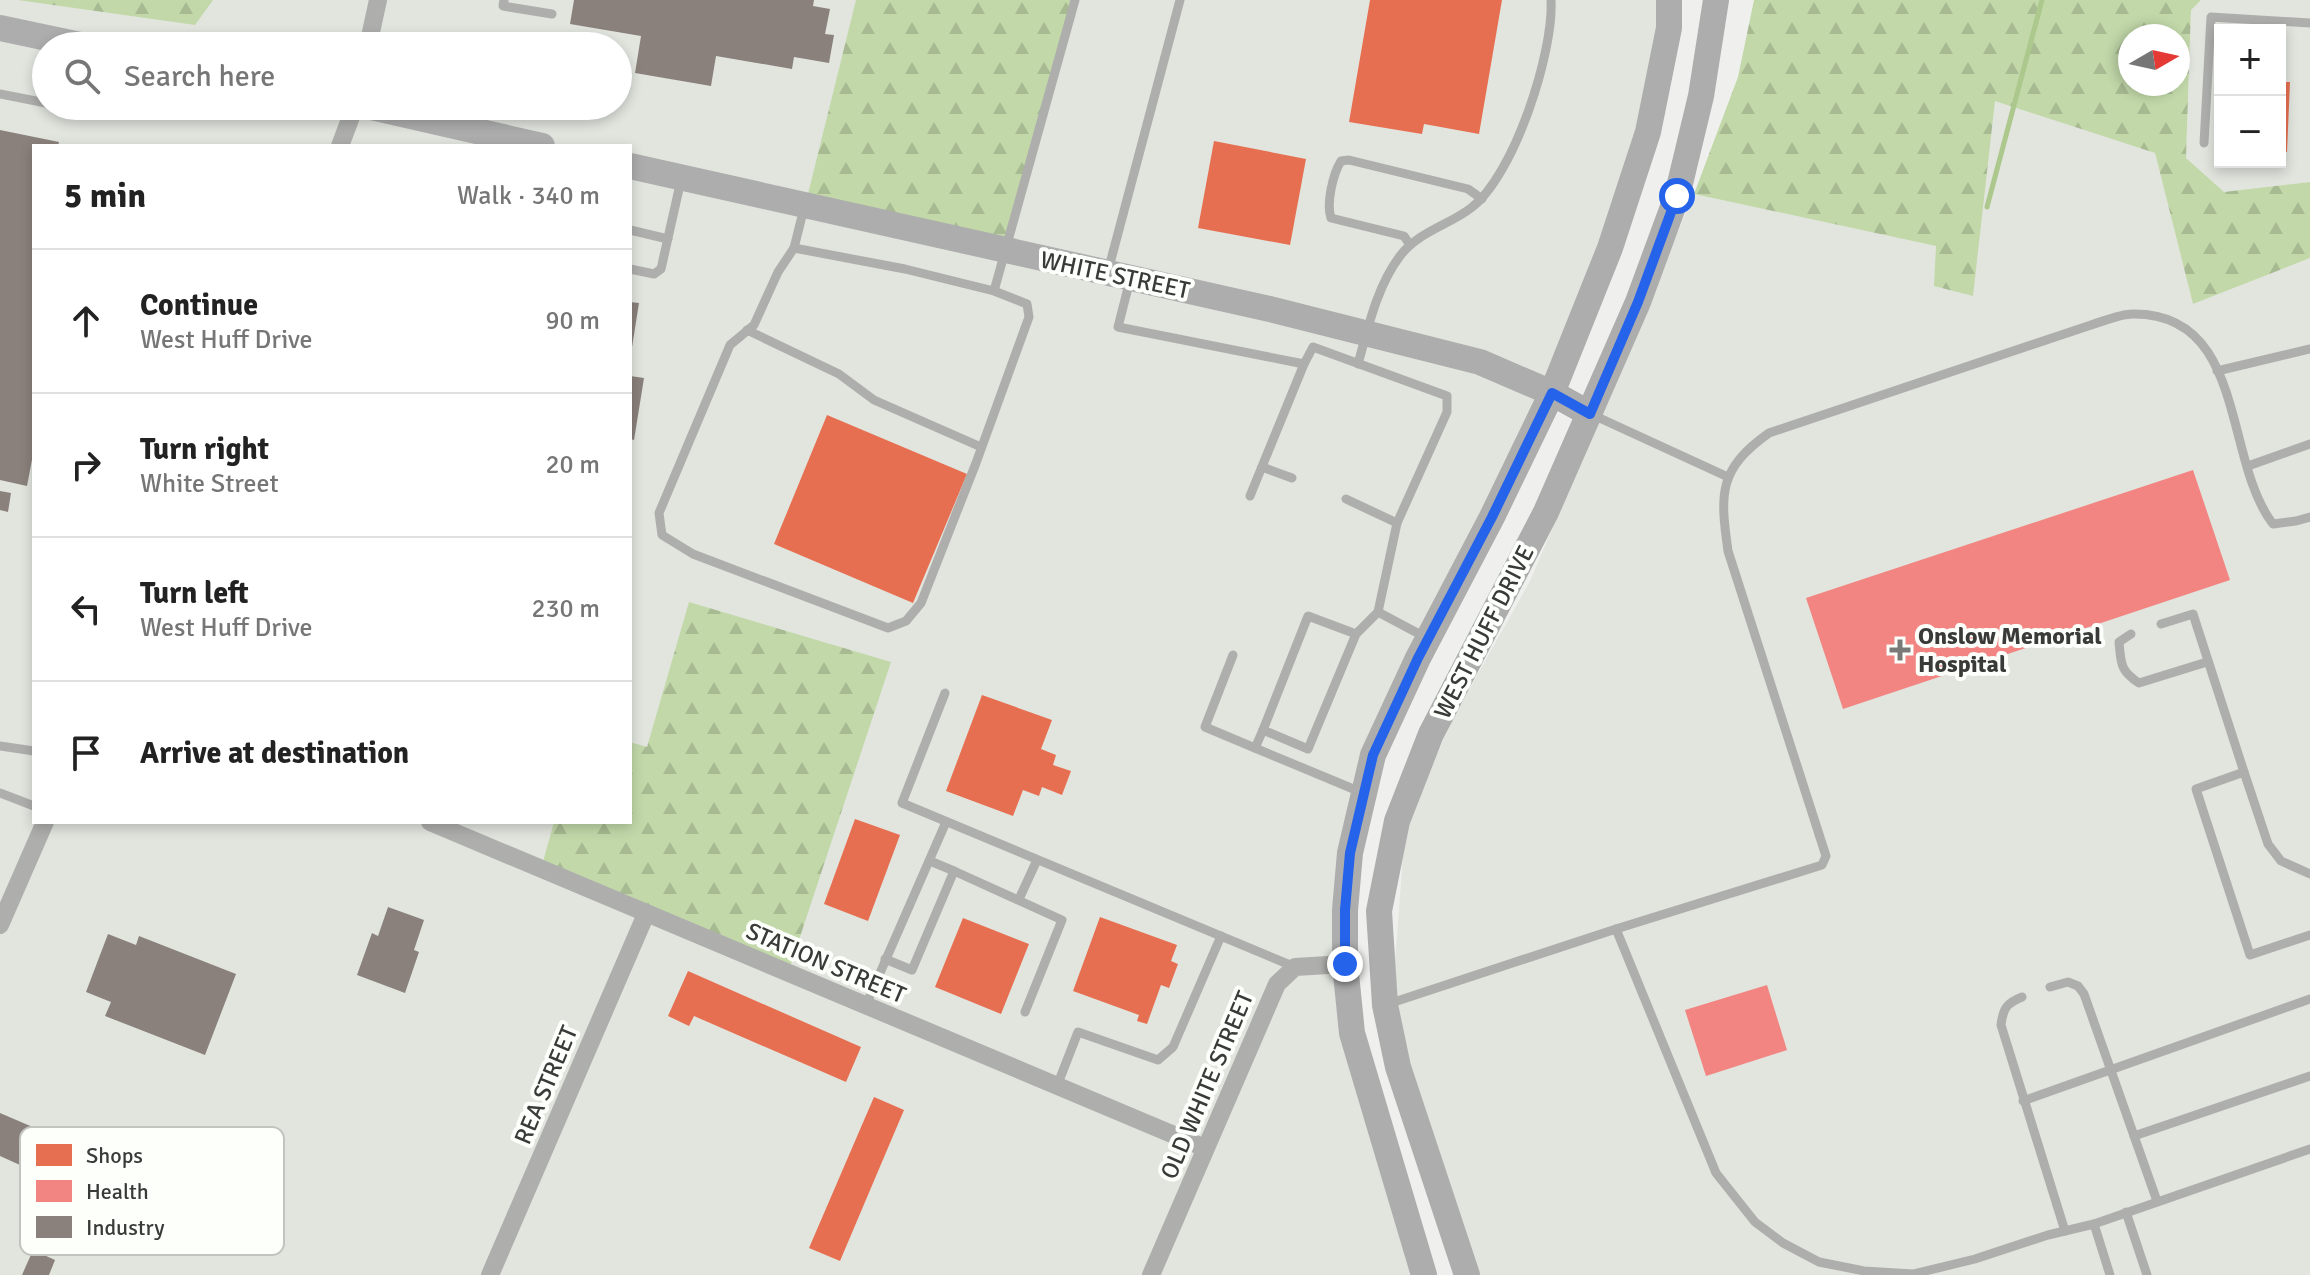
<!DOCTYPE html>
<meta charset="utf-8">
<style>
:root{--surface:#fff;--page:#f2f2f2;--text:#222;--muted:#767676;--line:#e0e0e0}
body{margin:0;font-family:Signika,sans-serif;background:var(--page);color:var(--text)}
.controls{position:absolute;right:24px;top:24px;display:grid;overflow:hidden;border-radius:0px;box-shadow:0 4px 12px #0003}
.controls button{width:72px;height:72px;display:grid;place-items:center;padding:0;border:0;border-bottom:2px solid var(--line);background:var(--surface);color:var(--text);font:40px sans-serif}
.compass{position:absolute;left:2118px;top:24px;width:72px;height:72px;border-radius:50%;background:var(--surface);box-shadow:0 4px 12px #0003;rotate:81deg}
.stop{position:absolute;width:24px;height:24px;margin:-18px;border:6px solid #2563eb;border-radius:50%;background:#fff}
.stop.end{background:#2563eb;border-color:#fff;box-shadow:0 2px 8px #0008}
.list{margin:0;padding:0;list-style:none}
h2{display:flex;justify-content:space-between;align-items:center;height:104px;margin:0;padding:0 32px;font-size:34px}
h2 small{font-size:26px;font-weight:400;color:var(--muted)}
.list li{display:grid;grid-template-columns:52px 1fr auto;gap:24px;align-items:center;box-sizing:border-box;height:144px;padding:0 32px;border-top:2px solid var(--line)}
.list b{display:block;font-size:30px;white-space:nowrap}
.list p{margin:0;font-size:26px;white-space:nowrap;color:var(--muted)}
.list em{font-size:26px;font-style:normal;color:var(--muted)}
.icon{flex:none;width:44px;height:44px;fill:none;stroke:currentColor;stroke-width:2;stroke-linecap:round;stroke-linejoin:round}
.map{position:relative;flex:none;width:2310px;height:1275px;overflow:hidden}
.search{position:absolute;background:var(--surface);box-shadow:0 4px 12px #0003;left:32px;top:32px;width:600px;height:88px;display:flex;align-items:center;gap:20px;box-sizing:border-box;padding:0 28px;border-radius:44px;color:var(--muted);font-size:30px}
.panel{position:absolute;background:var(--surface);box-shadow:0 4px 12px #0003;left:32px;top:144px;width:600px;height:680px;border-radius:0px}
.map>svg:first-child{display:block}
.built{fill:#e1e5de;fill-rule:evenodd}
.forest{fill:url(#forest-firs);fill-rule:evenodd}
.shops{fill:#e76f51}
.health{fill:#f28482}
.industry{fill:#8a817c}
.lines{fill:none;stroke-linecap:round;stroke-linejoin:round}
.stream{stroke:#acc88d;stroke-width:5}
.lane{stroke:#aeafad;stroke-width:9}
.street{stroke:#aeafad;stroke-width:18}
.secondary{stroke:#adadad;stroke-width:26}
.route{stroke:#2563eb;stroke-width:10}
.poi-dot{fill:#797a78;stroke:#fcfffa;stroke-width:3}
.labels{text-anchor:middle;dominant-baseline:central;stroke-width:8;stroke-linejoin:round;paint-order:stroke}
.street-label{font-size:24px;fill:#3a3b39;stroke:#fcfffa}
.poi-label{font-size:24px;font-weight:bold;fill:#3a3b39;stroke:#fcfffa;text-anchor:start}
.key{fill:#fcfffa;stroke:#c2c4c0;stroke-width:2}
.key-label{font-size:22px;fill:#3a3b39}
</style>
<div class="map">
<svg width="2310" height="1275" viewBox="0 0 2310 1275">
<defs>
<pattern id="forest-firs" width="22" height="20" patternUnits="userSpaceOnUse" patternTransform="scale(2)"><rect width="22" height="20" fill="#c2d8a9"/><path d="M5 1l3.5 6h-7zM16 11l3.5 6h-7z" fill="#a7ba92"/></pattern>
</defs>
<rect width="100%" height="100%" fill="#eff0ee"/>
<g class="built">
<path d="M0 0H1669L1610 248 1373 755 1345 964 1424 1275H0ZM46 46H618V106H46ZM34 146H630V822H34Z"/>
<path d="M2201 0H2310V182L2224 193 2186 158 2191 9ZM2220 30H2280V162H2220Z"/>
<polygon points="1995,100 2155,153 2193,304 2310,258 2310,1275 1474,1275 1397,1033 1395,961 1405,830 1452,720 1530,581 1694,194 1937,246"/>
</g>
<g class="forest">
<polygon points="18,0 213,0 195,25"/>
<polygon points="856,0 1073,0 1005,250 805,206"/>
<path d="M1754 0H2201L2191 10 2186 158 2224 192 2310 182V258L2193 304 2155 153 1995 101 1973 296 1934 286 1936 246 1694 194 1738 77ZM2178 36V84H2130V36Z"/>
<polygon points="689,602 891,662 788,973 541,869 554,822 630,822 630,742 647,747"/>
</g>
<g class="shops">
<polygon points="1370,0 1502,0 1479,134 1424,124 1422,134 1349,122"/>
<polygon points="2280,82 2290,82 2287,152 2280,152"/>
<polygon points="1214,141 1306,159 1290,245 1198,228"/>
<polygon points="827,415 967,474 913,603 774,544"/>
<polygon points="982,695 1052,720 1041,749 1056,755 1053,765 1071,771 1062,795 1042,787 1039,796 1023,790 1013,816 946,791"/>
<polygon points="855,819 900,835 868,921 824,904"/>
<polygon points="1100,917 1177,945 1171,961 1178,964 1169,988 1161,985 1147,1024 1137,1021 1139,1015 1073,991"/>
<polygon points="963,918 1029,944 1001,1014 935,987"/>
<polygon points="688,971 861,1047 846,1082 694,1016 689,1026 668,1016"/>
<polygon points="874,1097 904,1110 840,1261 809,1248"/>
</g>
<g class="health">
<polygon points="2193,470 2230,580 1843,709 1806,598"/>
<polygon points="1767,985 1787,1050 1706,1076 1685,1010"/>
</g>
<g class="industry">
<polygon points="574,0 814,0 813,6 830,9 825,34 834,35 829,63 794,57 792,69 716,56 711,86 635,73 641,36 570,24"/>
<polygon points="0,130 59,142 58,146 34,146 34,449 27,486 0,480"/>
<polygon points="630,302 639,303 632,347 630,347"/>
<polygon points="630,376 644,378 634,440 630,439"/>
<polygon points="0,491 11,493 8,512 0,510"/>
<polygon points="388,907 424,920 414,950 419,952 405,993 357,975 372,933 378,936"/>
<polygon points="108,934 136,945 139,936 236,974 205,1055 105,1016 111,1002 86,992"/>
<polygon points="0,1113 35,1128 20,1165 0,1156"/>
<polygon points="33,1250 55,1260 49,1275 22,1275"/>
</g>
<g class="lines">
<polyline class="stream" points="1987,207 2042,0"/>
<g class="lane">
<polyline points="504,0 503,6 552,14"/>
<polyline points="0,94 46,103"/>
<polyline points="62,106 92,112 93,106"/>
<polyline points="2204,143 2211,17 2310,23"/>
<polyline points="630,230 668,239"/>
<path d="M1410 245 1404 236 1331 218C1326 203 1333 174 1341 161L1349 160 1468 189 1482 199"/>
<polyline points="794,248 804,208"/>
<polyline points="630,269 654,274 661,269 681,180"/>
<polyline points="1108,271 1180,0"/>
<polyline points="1130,280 1118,327 1304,364 1313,347 1447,396 1447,412 1397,523 1378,612"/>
<polyline points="994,291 1027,304 1029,317 976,463 921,603 906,621 888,628 693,554 662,535 659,513 730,345 754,325 778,272 794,248 905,269 994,291 1075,0"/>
<polyline points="747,330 839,374 874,400 981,447"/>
<path d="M1358 364C1368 328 1377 286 1400 256 1418 232 1449 225 1471 208 1514 176 1554 52 1551 0"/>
<polyline points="2217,371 2310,349"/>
<polyline points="1593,415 1728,477"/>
<polyline points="2248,466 2310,444"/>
<polyline points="1262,467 1292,478"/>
<polyline points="1250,496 1304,364"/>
<polyline points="1346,499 1397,523"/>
<path d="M2310 517 2296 521 2273 524C2223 460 2247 313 2133 314 2120 314 2104 321 2091 325L1769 433C1718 469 1720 494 1728 551L1826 856 1822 865 1616 929 1716 1173 1755 1222 1783 1243 1819 1262 1864 1271 1913 1274 1975 1259 2048 1235 2094 1224 2310 1149"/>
<polyline points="2161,624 2193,614 2244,772"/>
<polyline points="1356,634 1308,616 1263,730 1308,749 1356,634 1378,612 1425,637"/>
<path d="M2131 634 2119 642C2121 663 2120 671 2139 683L2207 662"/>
<polyline points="1233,655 1205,727 1255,748"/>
<polyline points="945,693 902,803 1295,967"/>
<polyline points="1263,730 1255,748 1363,793"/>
<polyline points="0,746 34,751"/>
<polyline points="0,793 34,806"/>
<polyline points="930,861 954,871"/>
<polyline points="2310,874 2281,861 2268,844 2244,772 2196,789 2250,955 2310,935"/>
<polyline points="1019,899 1037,860"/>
<polyline points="885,959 912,970 954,871 1062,920 1025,1012"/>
<polyline points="2050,987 2068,982 2078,986 2084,994 2157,1201"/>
<path d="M2022 997C2007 1003 2003 1008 2001 1025L2065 1231"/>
<polyline points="1388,1004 1616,929"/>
<polyline points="866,1005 946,822"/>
<polyline points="1057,1086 1078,1032 1158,1060 1173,1047 1221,936"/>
<polyline points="2023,1101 2310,999"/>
<polyline points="2134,1136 2310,1076"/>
<polyline points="2126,1212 2147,1275"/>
<polyline points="2094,1224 2110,1275"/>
</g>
<g class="street">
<polyline points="368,46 378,0"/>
<polyline points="340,146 355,106"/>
<polyline points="430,822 1205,1148"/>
<polyline points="0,925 45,822"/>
<polyline points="490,1275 646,914"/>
<polyline points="1151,1275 1277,984 1295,967 1345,964"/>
</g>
<g class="secondary">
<polyline points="0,28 85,46"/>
<polyline points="367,106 542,146"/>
<polyline points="630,166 1270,309 1480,362 1552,393 1590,414"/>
<polyline points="1424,1275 1352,1033 1345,964 1345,910 1350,853 1373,755 1418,658 1492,517 1552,393 1610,248 1648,132 1669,28 1669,0"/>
<polyline points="1467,1275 1398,1067 1385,1005 1379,911 1397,821 1431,734 1546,512 1638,302 1677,196 1701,96 1716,0"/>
</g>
</g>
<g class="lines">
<polyline class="route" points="1345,964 1345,910 1350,853 1373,755 1418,658 1492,517 1552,393 1590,414 1638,302 1677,196"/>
</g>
<path class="poi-dot" d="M1896 638h8v8h8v8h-8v8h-8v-8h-8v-8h8z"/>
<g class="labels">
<g class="street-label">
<text transform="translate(1115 275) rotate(12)">WHITE STREET</text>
<text transform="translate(1484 632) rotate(-63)">WEST HUFF DRIVE</text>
<text transform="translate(826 963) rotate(23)">STATION STREET</text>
<text transform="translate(546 1085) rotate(-67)">REA STREET</text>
<text transform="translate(1207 1085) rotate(-67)">OLD WHITE STREET</text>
</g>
<g class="poi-label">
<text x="1918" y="636">Onslow Memorial<tspan x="1918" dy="28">Hospital</tspan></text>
</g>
</g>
<rect x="20" y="1127" width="264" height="128" rx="12" class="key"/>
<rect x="36" y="1144" width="36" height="22" fill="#e76f51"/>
<rect x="36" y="1180" width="36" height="22" fill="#f28482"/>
<rect x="36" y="1216" width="36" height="22" fill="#8a817c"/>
<g class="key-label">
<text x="86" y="1163">Shops</text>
<text x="86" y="1199">Health</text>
<text x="86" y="1235">Industry</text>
</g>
</svg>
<div class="controls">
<button>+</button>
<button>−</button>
</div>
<svg class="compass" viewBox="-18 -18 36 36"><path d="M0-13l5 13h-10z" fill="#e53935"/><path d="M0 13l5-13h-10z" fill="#767676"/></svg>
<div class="stop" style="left:1677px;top:196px"></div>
<div class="stop end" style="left:1345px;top:964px"></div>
<div class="search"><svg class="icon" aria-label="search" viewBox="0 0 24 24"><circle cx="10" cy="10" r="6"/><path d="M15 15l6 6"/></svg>Search here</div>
<section class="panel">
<h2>5 min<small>Walk · 340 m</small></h2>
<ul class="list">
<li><svg class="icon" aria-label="ahead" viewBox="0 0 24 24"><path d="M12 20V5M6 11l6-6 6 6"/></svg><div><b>Continue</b><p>West Huff Drive</p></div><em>90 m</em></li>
<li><svg class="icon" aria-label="right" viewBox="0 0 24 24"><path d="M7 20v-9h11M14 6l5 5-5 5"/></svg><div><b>Turn right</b><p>White Street</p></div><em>20 m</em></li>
<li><svg class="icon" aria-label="left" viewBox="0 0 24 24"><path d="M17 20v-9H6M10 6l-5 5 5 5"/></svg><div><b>Turn left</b><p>West Huff Drive</p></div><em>230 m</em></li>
<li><svg class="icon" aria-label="arrive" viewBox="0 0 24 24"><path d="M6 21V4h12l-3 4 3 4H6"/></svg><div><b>Arrive at destination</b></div></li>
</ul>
</section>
</div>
